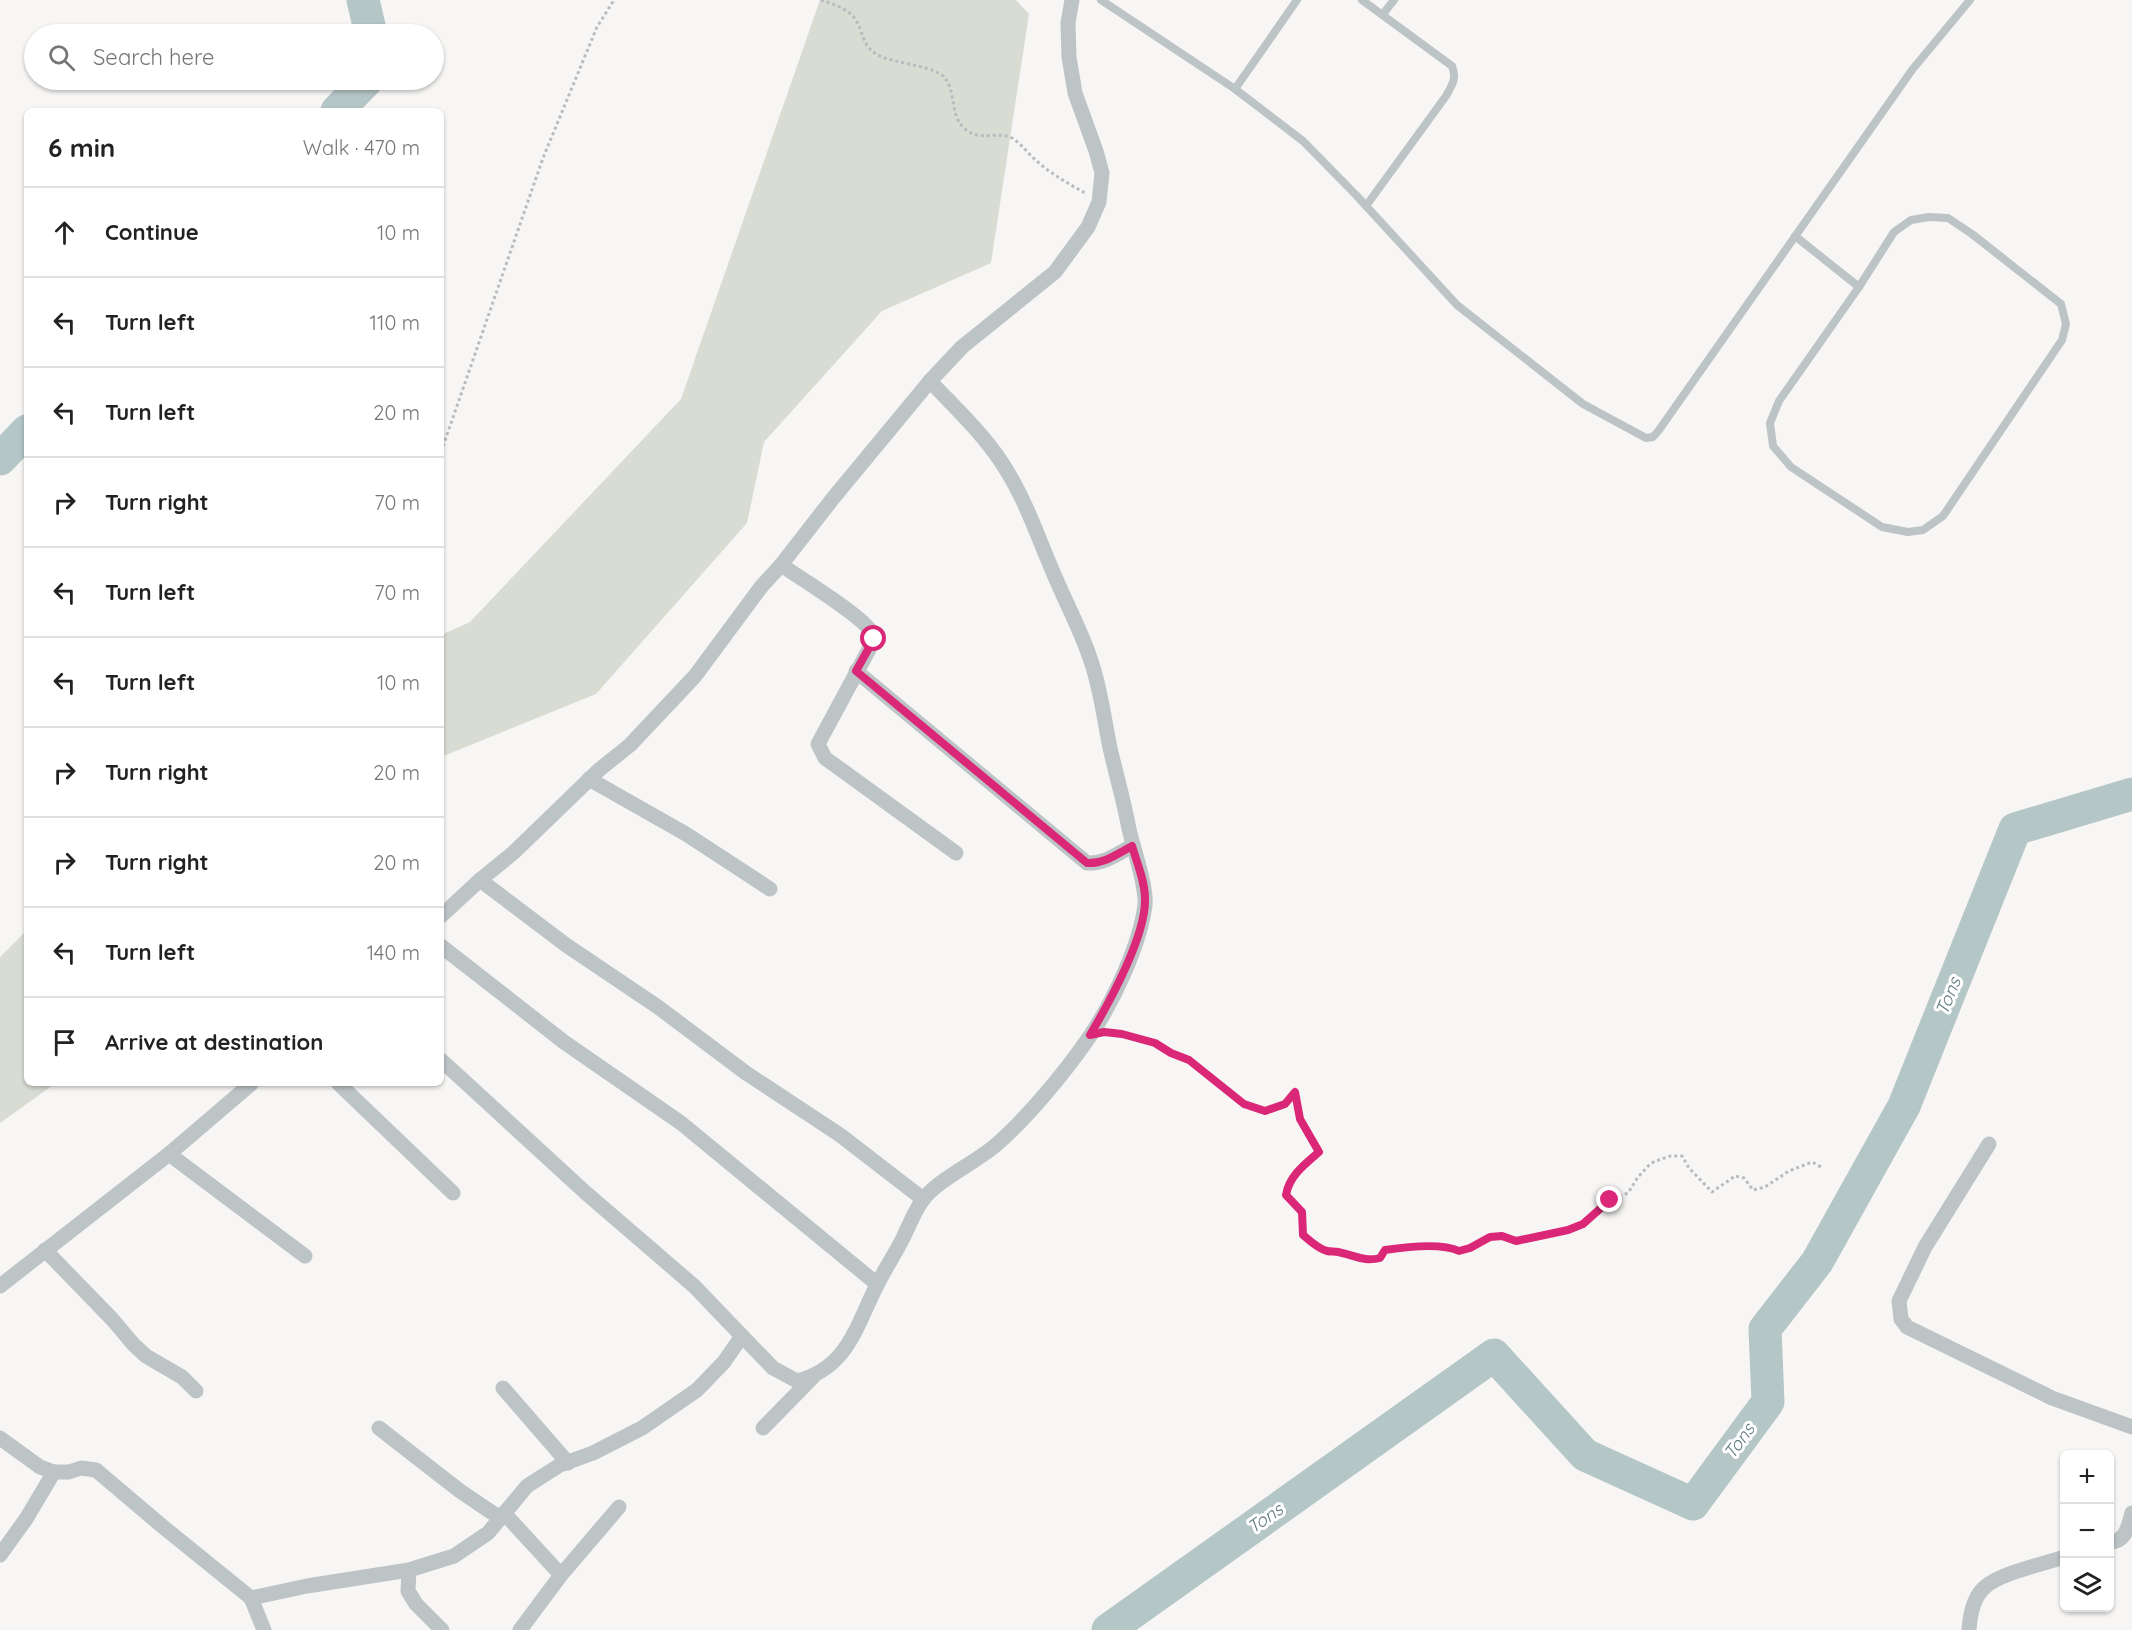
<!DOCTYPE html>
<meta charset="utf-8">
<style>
:root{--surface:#fff;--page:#f6f6f6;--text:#222;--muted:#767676;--line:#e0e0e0}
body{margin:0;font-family:Quicksand,sans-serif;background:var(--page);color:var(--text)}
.controls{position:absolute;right:18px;bottom:18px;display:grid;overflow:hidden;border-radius:9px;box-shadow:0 2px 4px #0004}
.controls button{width:54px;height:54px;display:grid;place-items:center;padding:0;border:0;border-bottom:2px solid var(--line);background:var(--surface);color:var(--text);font:30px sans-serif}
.stop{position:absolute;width:18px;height:18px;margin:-14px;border:4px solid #db2777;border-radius:50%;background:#fff}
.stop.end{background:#db2777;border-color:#fff;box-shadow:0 2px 6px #0008}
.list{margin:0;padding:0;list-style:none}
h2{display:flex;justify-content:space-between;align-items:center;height:78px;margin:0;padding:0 24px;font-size:26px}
h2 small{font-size:20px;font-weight:400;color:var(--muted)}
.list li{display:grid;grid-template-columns:39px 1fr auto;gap:18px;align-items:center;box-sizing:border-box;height:90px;padding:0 24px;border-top:2px solid var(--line)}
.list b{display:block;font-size:22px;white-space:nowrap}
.list em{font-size:20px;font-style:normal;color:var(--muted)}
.icon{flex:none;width:33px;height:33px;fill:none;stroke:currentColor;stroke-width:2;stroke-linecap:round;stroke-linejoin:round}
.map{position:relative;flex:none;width:2132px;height:1630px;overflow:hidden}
.search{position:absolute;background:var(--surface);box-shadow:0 2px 4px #0004;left:24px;top:24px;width:420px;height:66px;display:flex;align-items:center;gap:15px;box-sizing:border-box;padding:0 21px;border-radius:33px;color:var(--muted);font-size:22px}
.panel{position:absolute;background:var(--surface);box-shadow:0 2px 4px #0004;left:24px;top:108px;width:420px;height:978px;border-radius:9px}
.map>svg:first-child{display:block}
.green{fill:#d8dcd3}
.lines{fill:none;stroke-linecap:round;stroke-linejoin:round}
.river{stroke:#b5c6c7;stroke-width:33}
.path{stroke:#b8bcbe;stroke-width:3;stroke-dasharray:3 3;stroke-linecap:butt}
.lane{stroke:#bdc4c6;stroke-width:8}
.street{stroke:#bdc4c6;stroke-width:15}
.route{stroke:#db2777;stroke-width:8}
.labels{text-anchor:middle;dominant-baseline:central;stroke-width:6;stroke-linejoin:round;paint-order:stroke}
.water-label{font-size:18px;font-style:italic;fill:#5d787a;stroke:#fff}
</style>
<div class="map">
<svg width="2132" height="1630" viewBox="0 0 2132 1630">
<rect width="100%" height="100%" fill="#f7f6f4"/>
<g class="green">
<polygon points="820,0 1016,0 1029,14 991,263 882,311 764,442 747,523 596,694 441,757 441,635 470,622 681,399"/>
<polygon points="27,930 27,1083 56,1083 0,1123 0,957"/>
</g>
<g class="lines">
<g class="river">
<polyline points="363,0 371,34"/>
<polyline points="337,111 367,80"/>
<polyline points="0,459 27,431"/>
<polyline points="1108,1630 1494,1355 1585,1455 1693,1504 1768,1402 1765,1329 1817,1262 1904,1106 2015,829 2132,794"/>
</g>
<g class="path">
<path d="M821 0C833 4 849 9 856 20 864 33 861 44 876 54 892 64 935 65 945 78 956 92 950 115 964 128 981 143 996 130 1012 138 1022 144 1030 156 1039 163 1053 175 1069 184 1085 193"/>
<polyline points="441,452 543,158 597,27 614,0"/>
<path d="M1110 1033 1139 1037 1155 1043 1171 1053 1189 1060 1244 1104 1265 1111 1285 1104 1295 1092C1300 1115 1306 1133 1319 1152 1305 1164 1289 1176 1286 1195L1302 1212 1303 1235 1327 1251 1339 1252 1359 1259 1370 1261 1380 1258 1385 1249 1409 1247 1453 1248 1459 1251 1470 1248 1490 1237 1502 1236 1516 1241 1568 1230 1583 1224 1610 1200 1628 1193 1638 1177 1651 1163 1670 1156H1682L1689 1168 1712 1192 1735 1176 1744 1178 1753 1190 1765 1187 1789 1171 1812 1162 1823 1168"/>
</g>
<g class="lane">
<polyline points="1101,0 1235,89"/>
<polyline points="1297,0 1235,89 1303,141 1356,195 1457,305 1583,404 1646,438 1653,437 1659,430 1912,70 1970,0"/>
<path d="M1362 0 1452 66C1457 79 1452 85 1446 96L1366 206"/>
<polyline points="1383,14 1394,0"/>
<polygon points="1929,217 1948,218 1972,234 2061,304 2066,324 2062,340 1943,516 1923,530 1908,532 1882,527 1791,467 1773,446 1770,423 1779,401 1859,287 1894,232 1911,220"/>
<polyline points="1795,236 1859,287"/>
</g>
<g class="street">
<path d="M781 565C799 577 864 617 872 633 874 637 874 638 873 642L818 744 825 758 956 853"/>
<path d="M856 671 1087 863C1104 864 1117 854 1132 846"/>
<polyline points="589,779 686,834 770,889"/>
<polyline points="480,880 566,945 658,1007 746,1073 840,1135 923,1199"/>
<polyline points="441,916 480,880 513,853 600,769 630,745 695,676 761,587 781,565 834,497 930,381 962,347 1055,272 1088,227 1099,202 1102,173 1096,151 1075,93 1069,57 1068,23 1072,0"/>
<polyline points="441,946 564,1042 681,1123 877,1284"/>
<polyline points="441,1060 586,1193 694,1286 742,1336"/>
<polyline points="338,1083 453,1193"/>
<polyline points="1989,1144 1925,1247 1899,1301 1901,1319 1907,1327 2052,1398 2132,1427"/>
<polyline points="169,1154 305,1256"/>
<polyline points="45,1250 112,1319 134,1345 146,1356 182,1377 196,1391"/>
<polyline points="0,1286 169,1154 252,1083"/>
<polyline points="503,1388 568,1463"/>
<polyline points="379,1428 460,1491 500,1518"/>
<polyline points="763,1428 813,1377"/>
<path d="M0 1438 40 1467 54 1472H69L81 1468 96 1470 162 1526 251 1598 307 1586 409 1570 454 1556 488 1533 527 1486 560 1465 593 1453 642 1428 697 1390 724 1362 742 1336 773 1368 797 1381C848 1368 856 1326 877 1285 885 1269 895 1254 903 1238 909 1226 914 1212 922 1201 936 1180 976 1163 997 1144 1029 1116 1066 1071 1090 1036 1113 1002 1140 945 1145 905 1147 885 1132 846 1128 824 1123 798 1116 774 1110 748 1104 719 1101 690 1091 661 1082 633 1068 607 1056 579 1040 543 1028 505 1007 471 987 437 956 409 930 381"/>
<polyline points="504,1513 561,1575 520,1630"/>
<path d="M2110 1542C2126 1542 2128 1526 2132 1513"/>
<polyline points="0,1555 26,1519 54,1472"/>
<polyline points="409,1570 408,1591 416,1604 442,1630"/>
<polyline points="561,1575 619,1507"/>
<polyline points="251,1598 264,1630"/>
<path d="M1969 1630C1970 1615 1973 1597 1985 1587 2000 1573 2044 1564 2064 1557"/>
</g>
</g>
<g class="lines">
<path class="route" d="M874 639 856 671 1087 863C1104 864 1117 854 1132 846 1137 863 1145 881 1145 899 1146 936 1109 1003 1090 1035L1104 1032 1122 1034 1155 1043 1171 1053 1189 1060 1244 1104 1265 1111 1285 1104 1295 1092 1300 1119 1319 1152C1305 1164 1289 1176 1286 1195L1302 1212 1303 1235C1310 1241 1318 1249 1327 1251 1332 1252 1337 1251 1342 1253 1356 1256 1365 1262 1380 1258L1385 1250C1405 1247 1442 1243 1459 1251L1470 1248 1490 1237 1502 1236 1516 1241 1568 1230 1583 1224 1610 1200"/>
</g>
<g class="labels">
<g class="water-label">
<text transform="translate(1948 996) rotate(-68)">Tons</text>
<text transform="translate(1739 1441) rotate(-54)">Tons</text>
<text transform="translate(1265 1518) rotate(-35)">Tons</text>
</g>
</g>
</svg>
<div class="controls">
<button>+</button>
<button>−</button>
<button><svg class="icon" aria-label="layers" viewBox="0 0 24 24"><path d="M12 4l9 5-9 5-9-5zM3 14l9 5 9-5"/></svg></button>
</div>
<div class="stop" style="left:874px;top:639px"></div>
<div class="stop end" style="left:1610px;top:1200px"></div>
<div class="search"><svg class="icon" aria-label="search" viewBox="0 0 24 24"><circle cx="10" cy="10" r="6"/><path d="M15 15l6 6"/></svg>Search here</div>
<section class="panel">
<h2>6 min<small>Walk · 470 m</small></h2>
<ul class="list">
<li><svg class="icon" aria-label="ahead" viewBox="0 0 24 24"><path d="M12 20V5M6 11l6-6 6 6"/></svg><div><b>Continue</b></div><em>10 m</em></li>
<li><svg class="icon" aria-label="left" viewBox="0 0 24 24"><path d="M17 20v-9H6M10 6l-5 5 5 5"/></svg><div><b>Turn left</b></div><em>110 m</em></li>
<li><svg class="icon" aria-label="left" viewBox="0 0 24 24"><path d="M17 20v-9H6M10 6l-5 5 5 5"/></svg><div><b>Turn left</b></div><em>20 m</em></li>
<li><svg class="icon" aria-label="right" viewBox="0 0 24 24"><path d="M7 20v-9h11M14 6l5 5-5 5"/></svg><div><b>Turn right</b></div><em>70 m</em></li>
<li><svg class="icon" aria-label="left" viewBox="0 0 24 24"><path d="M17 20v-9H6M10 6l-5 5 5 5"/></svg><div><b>Turn left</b></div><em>70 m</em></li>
<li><svg class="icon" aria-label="left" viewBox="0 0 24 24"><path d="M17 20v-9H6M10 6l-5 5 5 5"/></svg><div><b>Turn left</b></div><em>10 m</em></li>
<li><svg class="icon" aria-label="right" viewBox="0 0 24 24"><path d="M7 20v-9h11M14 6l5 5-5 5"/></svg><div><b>Turn right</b></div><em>20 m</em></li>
<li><svg class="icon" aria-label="right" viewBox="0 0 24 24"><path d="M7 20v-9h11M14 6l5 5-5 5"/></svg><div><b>Turn right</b></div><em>20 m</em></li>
<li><svg class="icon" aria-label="left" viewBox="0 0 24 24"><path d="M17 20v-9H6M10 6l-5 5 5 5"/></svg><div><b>Turn left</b></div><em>140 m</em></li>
<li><svg class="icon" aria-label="arrive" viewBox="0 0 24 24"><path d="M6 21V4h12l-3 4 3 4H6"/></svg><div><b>Arrive at destination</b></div></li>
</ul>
</section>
</div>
